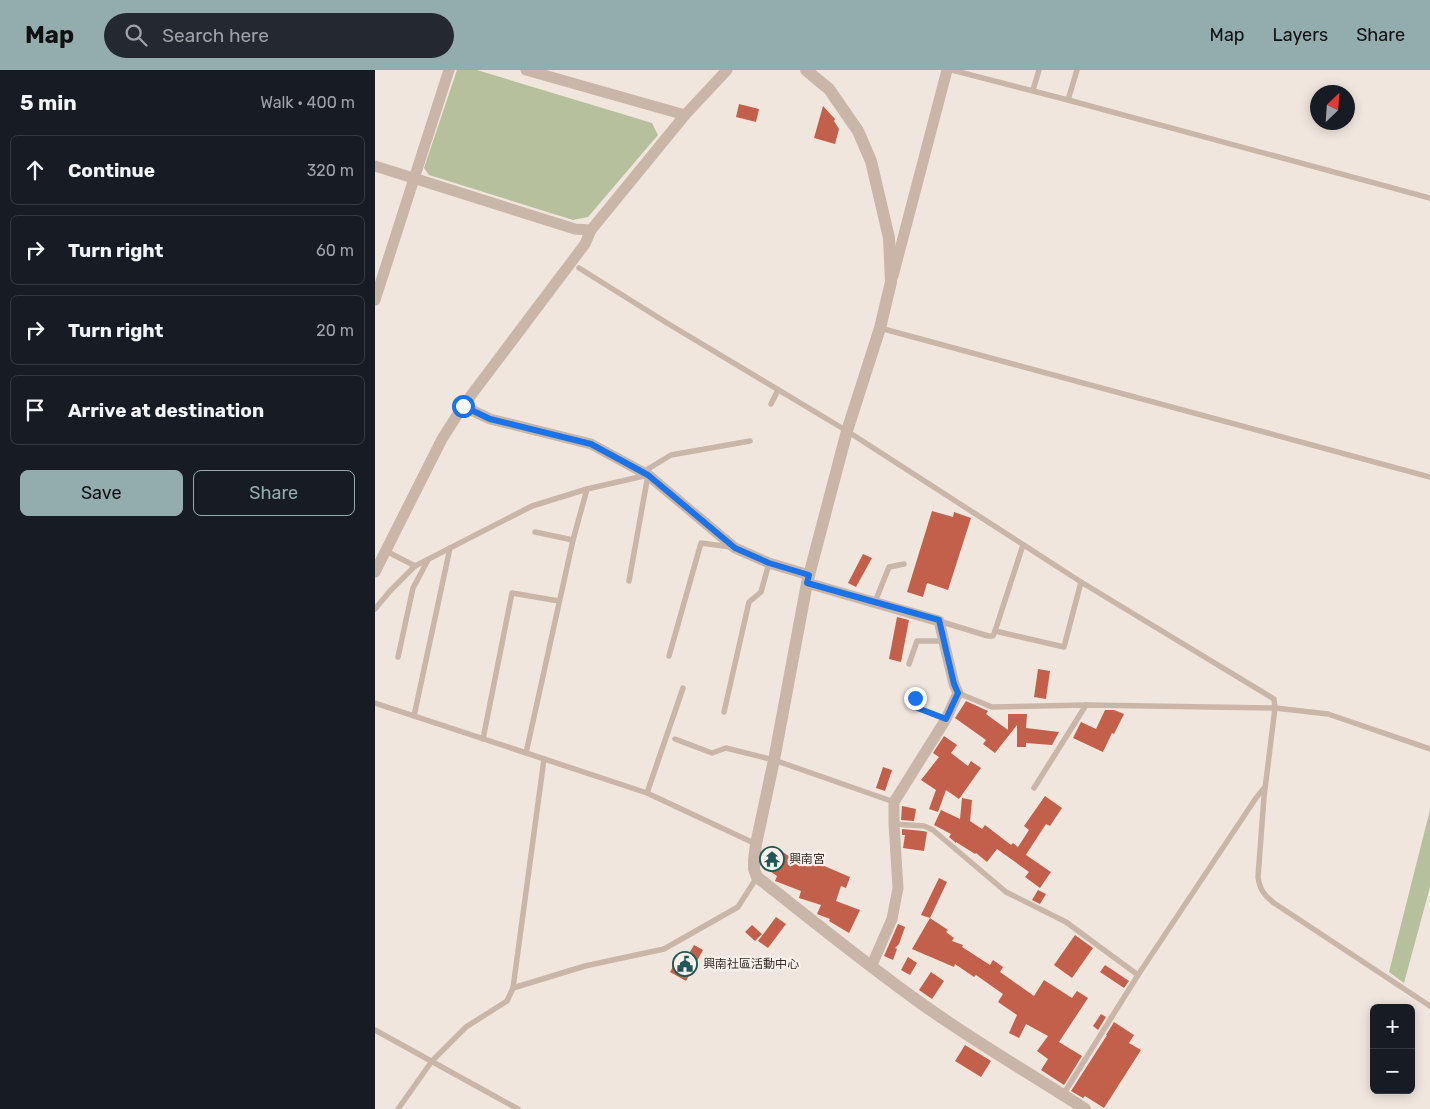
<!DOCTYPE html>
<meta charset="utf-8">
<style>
:root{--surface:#171b24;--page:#242831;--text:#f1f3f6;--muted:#9ea1a6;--line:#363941;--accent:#93adae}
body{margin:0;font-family:Rubik,"Noto Sans TC",sans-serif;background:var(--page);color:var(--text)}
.controls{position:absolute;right:15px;bottom:15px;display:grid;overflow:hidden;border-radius:8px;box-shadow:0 2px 12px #0003}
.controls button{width:45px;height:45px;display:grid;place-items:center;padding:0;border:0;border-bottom:1px solid var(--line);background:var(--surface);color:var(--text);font:25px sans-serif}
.compass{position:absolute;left:935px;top:15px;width:45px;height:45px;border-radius:50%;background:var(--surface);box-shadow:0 2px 12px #0003;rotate:25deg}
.stop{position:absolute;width:15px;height:15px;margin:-11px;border:4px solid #1a73e8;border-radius:50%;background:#fff}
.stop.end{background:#1a73e8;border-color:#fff;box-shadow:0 1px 5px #0008}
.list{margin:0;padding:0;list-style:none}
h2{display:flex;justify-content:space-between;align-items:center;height:65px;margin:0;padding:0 20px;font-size:21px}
h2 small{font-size:16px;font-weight:400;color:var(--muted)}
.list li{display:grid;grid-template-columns:32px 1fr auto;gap:15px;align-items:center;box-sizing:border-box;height:70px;margin:0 10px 10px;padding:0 10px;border:1px solid var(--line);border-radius:8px}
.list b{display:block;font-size:19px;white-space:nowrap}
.list em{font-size:16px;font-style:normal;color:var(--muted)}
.actions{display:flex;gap:10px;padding:15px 20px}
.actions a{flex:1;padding:11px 0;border:1px solid var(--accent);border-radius:8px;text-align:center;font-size:18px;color:var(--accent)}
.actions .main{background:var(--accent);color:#111}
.icon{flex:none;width:28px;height:28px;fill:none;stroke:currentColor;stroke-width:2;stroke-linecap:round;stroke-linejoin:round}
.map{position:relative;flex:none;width:1055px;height:1039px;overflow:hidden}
header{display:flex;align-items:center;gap:30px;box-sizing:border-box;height:70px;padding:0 25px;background:var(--accent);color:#111}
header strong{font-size:24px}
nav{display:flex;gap:28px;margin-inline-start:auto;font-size:18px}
.search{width:350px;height:45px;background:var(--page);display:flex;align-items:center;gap:12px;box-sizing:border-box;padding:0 18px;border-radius:28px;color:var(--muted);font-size:19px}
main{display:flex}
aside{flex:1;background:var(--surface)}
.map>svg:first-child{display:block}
.green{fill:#b7c09d}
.building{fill:#c2604b}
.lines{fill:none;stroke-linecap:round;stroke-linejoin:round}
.service{stroke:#c9b6a9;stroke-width:5.5}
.minor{stroke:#c9b6a9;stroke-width:11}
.tertiary{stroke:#c9b6a9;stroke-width:12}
.route{stroke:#1a73e8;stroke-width:6}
.labels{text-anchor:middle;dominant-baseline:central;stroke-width:4.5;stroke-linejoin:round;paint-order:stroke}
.poi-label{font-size:12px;fill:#372c29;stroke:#f9f1e9;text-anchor:start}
</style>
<header>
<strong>Map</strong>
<div class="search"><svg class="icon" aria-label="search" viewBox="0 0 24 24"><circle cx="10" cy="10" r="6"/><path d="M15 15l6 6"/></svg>Search here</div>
<nav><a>Map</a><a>Layers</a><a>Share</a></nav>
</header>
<main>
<aside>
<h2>5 min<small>Walk · 400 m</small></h2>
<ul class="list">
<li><svg class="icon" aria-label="ahead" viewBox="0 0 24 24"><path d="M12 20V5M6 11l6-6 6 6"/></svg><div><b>Continue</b></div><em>320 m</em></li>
<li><svg class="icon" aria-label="right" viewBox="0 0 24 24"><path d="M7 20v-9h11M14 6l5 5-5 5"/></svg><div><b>Turn right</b></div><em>60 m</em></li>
<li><svg class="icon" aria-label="right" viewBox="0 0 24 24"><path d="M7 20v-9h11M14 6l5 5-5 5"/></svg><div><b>Turn right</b></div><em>20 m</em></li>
<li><svg class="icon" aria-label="arrive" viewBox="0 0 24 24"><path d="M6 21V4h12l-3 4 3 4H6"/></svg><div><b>Arrive at destination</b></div></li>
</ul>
<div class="actions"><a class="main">Save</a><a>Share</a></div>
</aside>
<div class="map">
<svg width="1055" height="1039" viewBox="0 0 1055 1039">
<rect width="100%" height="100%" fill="#f1e6dd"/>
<g class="green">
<polygon points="82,0 102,0 277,53 283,65 213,147 198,150 54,105 49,98"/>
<polygon points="1055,740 1055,817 1029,913 1014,902"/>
</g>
<g class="building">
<polygon points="364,34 384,39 381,52 361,47"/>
<polygon points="448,36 460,49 459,51 464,59 460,74 439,68"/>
<polygon points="557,441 578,447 579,442 596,448 573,520 552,513 548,527 532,522"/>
<polygon points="488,484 497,488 481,517 473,513"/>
<polygon points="522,547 534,550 526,592 514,589"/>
<polygon points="663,599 675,601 671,629 659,627"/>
<polygon points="591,631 613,641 611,644 633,660 633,644 652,644 651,658 684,662 677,675 651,673 651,677 642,677 642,655 620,683 608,674 611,670 580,648"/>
<polygon points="730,640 739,640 749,644 739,664 737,663 728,682 698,668 706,652 721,659"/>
<polygon points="569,666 582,675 576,683 593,696 596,691 606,698 584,729 571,720 563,742 554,739 561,720 546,710 564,687 558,683"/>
<polygon points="508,697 517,700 510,721 501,718"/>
<polygon points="670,726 687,738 675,756 671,754 652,783 651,785 676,802 665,818 650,807 654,802 622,779 612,792 601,783 600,784 581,772 581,773 574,767 576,764 559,755 566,740 585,749 587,728 597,730 595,751 607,759 610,755 636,775 638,773 643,777 654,760 649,756"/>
<polygon points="527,736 541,739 539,751 526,750"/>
<polygon points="527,759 548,761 552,762 549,781 528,778 530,765 527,765"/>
<polygon points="398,776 417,788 419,783 475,807 471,818 466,816 461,831 485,840 474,863 454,851 455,849 442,844 446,835 424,828 426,821 400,811 402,806 387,796 387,793"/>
<polygon points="564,808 572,812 555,848 546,845"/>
<polygon points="663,820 671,824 665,834 657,830"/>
<polygon points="401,847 411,854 393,878 383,871"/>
<polygon points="555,848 573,860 571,862 579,868 577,871 588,875 587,877 615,895 618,890 628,897 625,902 659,926 669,910 697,928 702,921 713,928 684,972 707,986 689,1015 666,1000 673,989 662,981 673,966 651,954 644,968 634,963 642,945 623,932 628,924 601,905 599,907 580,894 579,897 537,879"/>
<polygon points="523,854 530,857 524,874 520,878 522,879 518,890 509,886"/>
<polygon points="377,855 387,864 380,871 370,862"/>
<polygon points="700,865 718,878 697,908 679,895"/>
<polygon points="319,875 328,880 311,911 295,902 306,882 313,885"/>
<polygon points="533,887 542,893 535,905 526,900"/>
<polygon points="730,895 754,911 749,918 725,902"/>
<polygon points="556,902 569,911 557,929 544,920"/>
<polygon points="726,944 731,947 723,960 718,956"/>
<polygon points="739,952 759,965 754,973 766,980 729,1038 710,1026 708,1028 696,1021 732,965 731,965"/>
<polygon points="590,975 616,991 606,1007 580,991"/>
</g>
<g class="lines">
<g class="service">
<polyline points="577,0 693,30 1055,128"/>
<polyline points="658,20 664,0"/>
<polyline points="693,30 702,0"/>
<path d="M204 198 292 253 472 361 706 512 899 629 900 638 889 727 883 807C885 820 889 825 899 833L1055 936"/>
<polyline points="505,258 1055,407"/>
<polyline points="396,334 403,320"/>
<polyline points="268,402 296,385 375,371"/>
<polyline points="160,462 198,470"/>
<polyline points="11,481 40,496 157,436 212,419"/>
<polyline points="500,532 514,497 529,494"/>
<polyline points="0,539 15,521 40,496"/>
<polyline points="564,551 613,566 618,566 620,561 689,577 706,512"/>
<polyline points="620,561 648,475"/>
<polyline points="294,586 326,473 356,477"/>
<polyline points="23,587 38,518 53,490"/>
<polyline points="534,594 542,571 569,571"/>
<polyline points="583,623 617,637 711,635 900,638 953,644 1055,679"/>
<polyline points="540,628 540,637 571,649"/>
<polyline points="0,633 272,723 381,774"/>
<polyline points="349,642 374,532 386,522 394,493"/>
<polyline points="39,646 75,478"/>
<polyline points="108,669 137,523 184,531"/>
<polyline points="300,669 337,683 351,678 399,690 519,732"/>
<polyline points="151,683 198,470 212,419 273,405 254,511"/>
<polyline points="659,718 711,635"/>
<polyline points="272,723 308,618"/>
<polyline points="519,754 549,756 558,760 631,822 691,852 763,905 881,728 890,717"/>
<polyline points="138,918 210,896 289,879 363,837 382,807"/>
<polyline points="0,960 143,1039"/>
<polyline points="688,1025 763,905"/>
<polyline points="23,1039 57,991 91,957 132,931 138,918 169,689"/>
</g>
<g class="minor">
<polyline points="151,0 310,45"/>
<polyline points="0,96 200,159 216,160 310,45 352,0"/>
<polyline points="518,206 572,0"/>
<polyline points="0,230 74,0"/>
<polyline points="88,336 115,349 216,374 273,405 360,478 394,493 434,505"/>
<polyline points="0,502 67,369 88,336 210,174 216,160"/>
<polyline points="432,513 564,551 579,614 583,623 571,649 519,732 519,754 523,818 517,849 496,897"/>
</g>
<path class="tertiary" d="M431 0 454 19 483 61 496 91 514 168 516 212 505 258 472 361 432 513 399 690 381 774 379 790V799L382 807C437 850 491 894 547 934 600 972 656 1004 710 1039"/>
</g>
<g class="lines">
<polyline class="route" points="88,336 115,349 216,374 273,405 360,478 394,493 434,505 432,513 564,550 579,614 583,623 571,649 540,637 540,628"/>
</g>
<defs>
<symbol id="temple-ring" viewBox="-11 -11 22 22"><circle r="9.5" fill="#f9f1e9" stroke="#205757" stroke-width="1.5"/><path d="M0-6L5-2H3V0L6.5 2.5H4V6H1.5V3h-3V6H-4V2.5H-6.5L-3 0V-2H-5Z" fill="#205757"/></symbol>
<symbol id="civic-ring" viewBox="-11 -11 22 22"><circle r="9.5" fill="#f9f1e9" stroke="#205757" stroke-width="1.5"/><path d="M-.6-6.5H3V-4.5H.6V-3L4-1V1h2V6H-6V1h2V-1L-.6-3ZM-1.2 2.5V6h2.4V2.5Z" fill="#205757"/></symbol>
</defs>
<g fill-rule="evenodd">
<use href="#temple-ring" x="383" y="775" width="28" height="28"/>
<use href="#civic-ring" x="296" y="880" width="28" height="28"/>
</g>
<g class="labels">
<g class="poi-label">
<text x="414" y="789">興南宮</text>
<text x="328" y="894">興南社區活動中心</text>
</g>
</g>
</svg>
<div class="controls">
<button>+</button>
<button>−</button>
</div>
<svg class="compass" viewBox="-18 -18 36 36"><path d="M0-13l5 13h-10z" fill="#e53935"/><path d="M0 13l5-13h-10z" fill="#9ea1a6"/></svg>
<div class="stop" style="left:88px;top:336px"></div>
<div class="stop end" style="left:540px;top:628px"></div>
</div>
</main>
